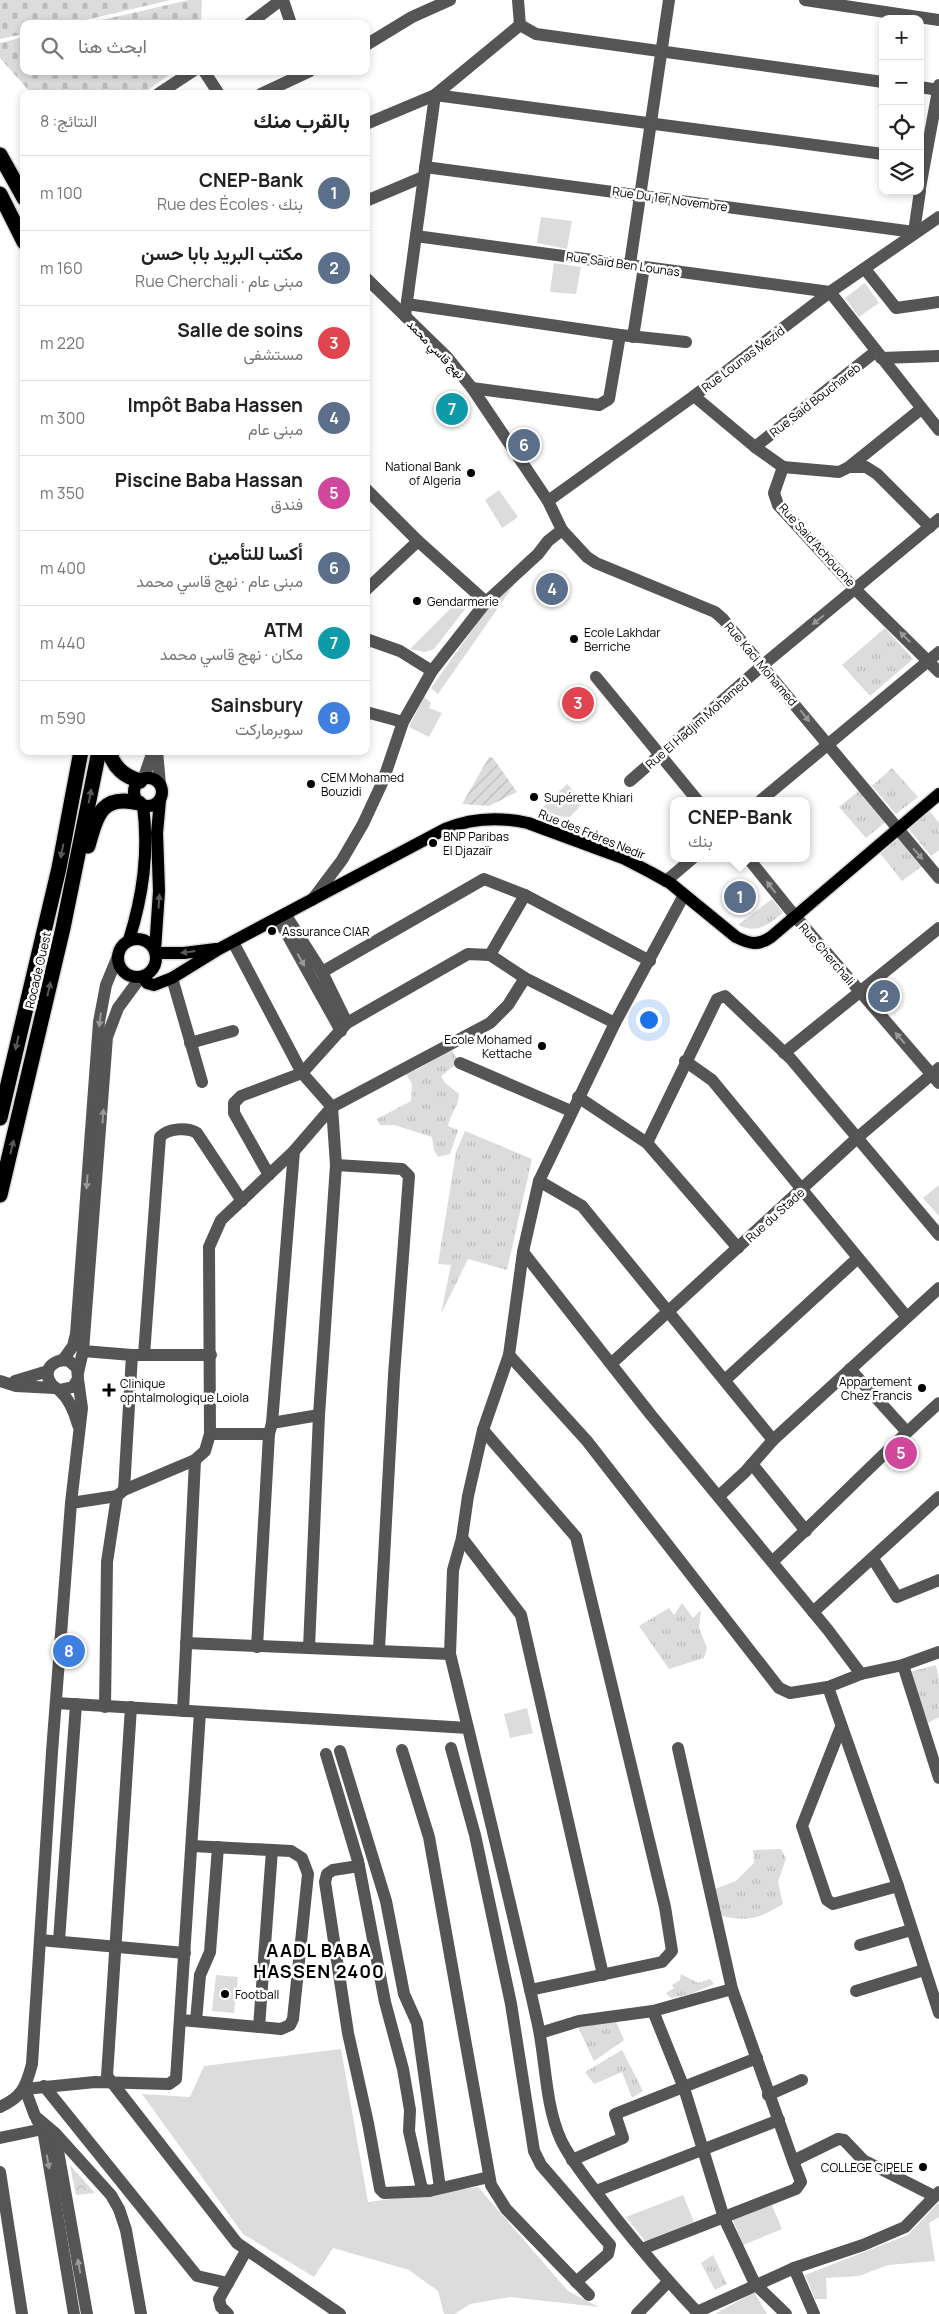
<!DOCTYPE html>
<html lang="ar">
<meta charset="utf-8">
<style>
:root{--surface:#fff;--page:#f6f6f6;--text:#222;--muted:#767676;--line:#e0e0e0;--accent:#000}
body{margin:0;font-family:Manrope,Vazirmatn,sans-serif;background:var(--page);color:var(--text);direction:rtl}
.controls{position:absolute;right:15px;top:15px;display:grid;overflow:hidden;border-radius:10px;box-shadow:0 2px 8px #0003}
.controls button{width:45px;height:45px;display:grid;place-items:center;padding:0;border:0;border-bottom:1px solid var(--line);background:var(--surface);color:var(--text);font:25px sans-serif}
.you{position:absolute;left:648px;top:1019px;width:18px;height:18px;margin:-12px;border:4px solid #fff;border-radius:50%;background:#1a73e8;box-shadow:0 0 0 8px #1a73e833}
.badge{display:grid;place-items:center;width:32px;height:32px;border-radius:50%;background:var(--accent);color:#fff;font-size:16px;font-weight:700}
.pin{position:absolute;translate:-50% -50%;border:2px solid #fff;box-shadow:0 1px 5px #0006}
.popup{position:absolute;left:670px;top:797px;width:140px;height:65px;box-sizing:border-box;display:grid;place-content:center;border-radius:10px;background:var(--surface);filter:drop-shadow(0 1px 4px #0005);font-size:16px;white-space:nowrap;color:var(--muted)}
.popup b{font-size:19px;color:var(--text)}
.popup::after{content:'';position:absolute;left:50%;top:100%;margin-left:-10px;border:10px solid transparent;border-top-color:var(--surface)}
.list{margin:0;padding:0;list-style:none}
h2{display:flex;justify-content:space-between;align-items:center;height:65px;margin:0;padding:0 20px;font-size:21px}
h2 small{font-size:16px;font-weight:400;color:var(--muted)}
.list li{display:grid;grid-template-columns:32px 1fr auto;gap:15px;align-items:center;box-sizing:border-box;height:75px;padding:0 20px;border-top:1px solid var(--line)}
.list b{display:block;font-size:19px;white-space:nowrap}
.list p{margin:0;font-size:16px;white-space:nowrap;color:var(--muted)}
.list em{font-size:16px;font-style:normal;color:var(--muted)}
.icon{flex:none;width:28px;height:28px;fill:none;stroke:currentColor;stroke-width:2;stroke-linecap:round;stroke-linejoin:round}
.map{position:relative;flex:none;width:939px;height:2314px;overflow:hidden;direction:ltr}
.search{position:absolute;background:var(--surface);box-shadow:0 2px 8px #0003;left:20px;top:20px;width:350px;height:55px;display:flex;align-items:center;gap:12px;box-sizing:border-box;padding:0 18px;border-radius:10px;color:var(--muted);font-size:19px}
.panel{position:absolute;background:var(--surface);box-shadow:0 2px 8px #0003;left:20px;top:90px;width:350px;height:665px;border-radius:10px;direction:rtl}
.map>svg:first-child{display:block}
.grass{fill:#dcdcdc}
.forest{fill:url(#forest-crowns)}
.cemetery{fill:url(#cemetery-stones)}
.park{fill:url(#park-tufts)}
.garden{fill:url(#garden-furrows)}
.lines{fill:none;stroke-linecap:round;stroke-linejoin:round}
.major-casing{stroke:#dbdbdb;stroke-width:15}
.highway-casing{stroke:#dbdbdb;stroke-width:18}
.minor{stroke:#555;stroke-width:12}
.major{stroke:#000;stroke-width:12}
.highway{stroke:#000;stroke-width:15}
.oneway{fill:#999}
.oneway2{fill:#595959}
.poi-dot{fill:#000;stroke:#fff;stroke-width:2}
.labels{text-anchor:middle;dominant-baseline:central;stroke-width:5;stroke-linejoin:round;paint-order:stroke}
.street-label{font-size:12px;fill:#000;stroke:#fff}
.poi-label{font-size:12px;fill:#000;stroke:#fff;text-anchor:start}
.district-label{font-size:18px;font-weight:bold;letter-spacing:1px;fill:#000;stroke:#fff}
</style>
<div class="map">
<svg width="939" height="2314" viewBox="0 0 939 2314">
<defs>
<pattern id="forest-crowns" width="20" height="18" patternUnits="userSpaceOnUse" patternTransform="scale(1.25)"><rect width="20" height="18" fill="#dcdcdc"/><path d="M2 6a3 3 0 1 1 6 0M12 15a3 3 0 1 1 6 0" fill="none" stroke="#bbb"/></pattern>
<pattern id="cemetery-stones" width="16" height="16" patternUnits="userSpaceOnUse" patternTransform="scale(1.25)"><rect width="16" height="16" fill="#dcdcdc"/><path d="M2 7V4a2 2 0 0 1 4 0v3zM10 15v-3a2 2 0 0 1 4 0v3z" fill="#bbb"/></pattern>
<pattern id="park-tufts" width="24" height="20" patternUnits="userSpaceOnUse" patternTransform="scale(1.25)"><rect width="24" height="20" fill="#dcdcdc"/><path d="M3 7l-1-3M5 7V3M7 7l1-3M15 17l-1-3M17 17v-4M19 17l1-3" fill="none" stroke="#bbb"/></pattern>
<pattern id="garden-furrows" width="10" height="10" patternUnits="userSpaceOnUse" patternTransform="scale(1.25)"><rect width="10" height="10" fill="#dcdcdc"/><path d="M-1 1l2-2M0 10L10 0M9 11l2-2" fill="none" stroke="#bbb"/></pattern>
</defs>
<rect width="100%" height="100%" fill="#fff"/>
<g class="grass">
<polygon points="541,217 572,221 567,249 537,243"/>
<polygon points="554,263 581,267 576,294 550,292"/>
<polygon points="865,283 879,303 859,317 845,298"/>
<polygon points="499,490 518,517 502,528 485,500"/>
<polygon points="512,584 514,585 438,694 431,688 487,609"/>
<polygon points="463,596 469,604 434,649 425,652 410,649"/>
<polygon points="424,697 431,703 429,708 442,713 429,737 409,727"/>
<polygon points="567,784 584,802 570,817 543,815 540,810"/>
<polygon points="939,1185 939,1216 923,1198"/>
<polygon points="527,1708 533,1733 510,1738 504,1714"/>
<polygon points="216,1975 238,1977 234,2013 212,2011"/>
<polygon points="341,2049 368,2202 478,2187 568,2291 599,2307 510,2297 470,2304 455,2314 444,2314 438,2291 409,2270 333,2248 314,2277 243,2234 142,2094 190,2097 204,2066"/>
<polygon points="683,2195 694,2222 646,2242 626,2217"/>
<polygon points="939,2202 939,2217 929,2223 935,2261 888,2265 859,2276 826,2278 827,2299 815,2299 805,2275 908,2235"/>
<polygon points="772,2205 782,2229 743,2245 733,2220"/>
<polygon points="754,2292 767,2314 715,2314"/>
</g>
<polygon class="forest" points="70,2165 95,2193 76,2195"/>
<g class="cemetery">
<polygon points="0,0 171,0 68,24 24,24 24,34 0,39"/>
<polygon points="189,0 202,0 201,24 84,24"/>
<polygon points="24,37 24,71 175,71 142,94 32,94 0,58 0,43"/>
</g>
<g class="park">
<polygon points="885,628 913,659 870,696 842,665"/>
<polygon points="892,768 918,797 896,814 872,786"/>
<polygon points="860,790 887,821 866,838 839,807"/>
<polygon points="929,810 939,823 939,850 931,856 908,828"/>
<polygon points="900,837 924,865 902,881 880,853"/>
<path d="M772 899 783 913C768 925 757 934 738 925Z"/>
<path d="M452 1050 459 1062 441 1076 445 1083 459 1094C459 1106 450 1114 448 1126L458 1130 450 1154 438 1157 434 1150 432 1137 394 1125H380L377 1119 411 1101 412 1084 406 1074C424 1068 434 1057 452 1050Z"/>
<polygon points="465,1131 532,1159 507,1270 468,1259 441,1314 451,1265 438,1264 456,1152"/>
<polygon points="682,1603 693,1618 701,1610 699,1628 707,1648 704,1658 669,1669 639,1626 669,1608 674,1615"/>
<polygon points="936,1665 939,1680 939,1717 928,1723 910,1672"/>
<path d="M781 1849 786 1858 778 1882 783 1904C759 1918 750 1922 722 1916L715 1889 736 1881 754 1863 753 1850Z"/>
<polygon points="681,1974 698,1983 710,1979 714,1984 691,1994 671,1998 666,1993 674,1988 672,1985 680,1980"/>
<polygon points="615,2019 624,2040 594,2061 577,2025"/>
<polygon points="622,2050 643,2091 632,2098 622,2072 594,2084 585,2072"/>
<polygon points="713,2255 727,2284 715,2290 701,2263"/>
</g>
<polygon class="garden" points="489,757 493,758 517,792 489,806 462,804"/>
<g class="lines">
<defs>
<g id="major">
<circle cx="148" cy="792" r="14"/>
<circle cx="137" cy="958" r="19"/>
<path d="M129 940C143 895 149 853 143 805"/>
<polyline points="155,950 159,891 157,833 160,800"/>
<polyline points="156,953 184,953 216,949"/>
<path d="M143 977 147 983 154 985 172 978 219 949 445 829C471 818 501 817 528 823L623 858 650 872 670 883 736 937C750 944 758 946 771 937L939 794"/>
</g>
<g id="highway">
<polyline points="0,155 24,198"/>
<polyline points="0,194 24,242"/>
<path d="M109 751C114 768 124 776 140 781"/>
<path d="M88 846C97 814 102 794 139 803"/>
<polyline points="0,1118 59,868 81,751"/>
<polyline points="0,1195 63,928 99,751"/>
</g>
</defs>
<use href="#major" class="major-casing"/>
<use href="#highway" class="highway-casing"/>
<g class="minor">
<polyline points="283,0 291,24"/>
<polyline points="518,0 520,25 536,34 883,82"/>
<polyline points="805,0 939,20"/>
<polyline points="249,24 281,0"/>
<polyline points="366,45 412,17 450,0"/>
<polyline points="204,71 219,94"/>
<polyline points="920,87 939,90"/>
<polyline points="158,94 193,71"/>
<polyline points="261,94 310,71"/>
<polyline points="366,124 435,95 883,154"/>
<polyline points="425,167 914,232 920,191"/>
<polyline points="920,188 939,85"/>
<polyline points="366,201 423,177"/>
<polyline points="416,236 830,292 939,430"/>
<polyline points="630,264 669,0"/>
<polyline points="865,269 896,308 939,302"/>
<polyline points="366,278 447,357 472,388 548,501 562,530 587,557 596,563 715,612 723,619 939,878"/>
<polyline points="407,304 620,335 686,342"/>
<polyline points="405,316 435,95 520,25"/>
<polyline points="633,337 644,267"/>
<polyline points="881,358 939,356"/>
<polyline points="472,388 599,405 609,399 620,335"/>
<polyline points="694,396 755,447 783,467 774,493 778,505 856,590 939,672"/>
<polyline points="755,447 875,352"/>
<polyline points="783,467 839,472 849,467 921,409"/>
<polyline points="849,467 866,467 877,474 930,527"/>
<polyline points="366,489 418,541 486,602"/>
<polyline points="548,501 694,396 830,292 939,217"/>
<polyline points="366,590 418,541"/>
<polyline points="366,639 400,651 432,671"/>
<polyline points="596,677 698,801"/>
<polyline points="366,712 403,722"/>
<polyline points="157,751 160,784"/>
<polyline points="143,780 153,751"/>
<polyline points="630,781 763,665 939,519"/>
<polyline points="760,801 939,652"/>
<polyline points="748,858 794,915 939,1083"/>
<polyline points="666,881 693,858"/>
<polyline points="312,900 342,860 363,824 383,781 403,722 432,671 486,602 538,554 548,541 562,530"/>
<polyline points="285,914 322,972 347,1023"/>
<polyline points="278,918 341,1031"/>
<polyline points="233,942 302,1073 347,1023 468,954 490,955 525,978 615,1023"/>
<polyline points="490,955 525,895"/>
<polyline points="322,972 484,879 525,895 650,961"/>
<polyline points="172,978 202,1082"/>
<polyline points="190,1043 233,1031"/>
<polyline points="784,1053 939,928"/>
<polyline points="685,1061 712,1080 906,1316"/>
<polyline points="460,1063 571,1111"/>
<polyline points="578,1097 647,1143 738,1248"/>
<polyline points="647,1143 717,999 725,996 791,1059 939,1235"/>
<polyline points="336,1165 402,1169 409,1176 394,1375 379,1649"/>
<polyline points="539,1181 582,1206 773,1440"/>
<polyline points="523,1252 651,1415 828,1630 861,1674"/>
<polyline points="83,1351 132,1355 211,1355"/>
<path d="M144 1355 160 1137C168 1128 188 1127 197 1133L242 1201"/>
<polyline points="509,1355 587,1441 779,1688 790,1693 828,1687 861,1674 903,1665 939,1652"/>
<polyline points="63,1360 73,1346 76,1334 99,1022 106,985 118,956"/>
<polyline points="612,1363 857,1138 939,1068"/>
<polyline points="850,1369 906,1431"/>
<polyline points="78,1373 83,1351 107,1037 118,1008 140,978"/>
<polyline points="725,1380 858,1258"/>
<polyline points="0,1381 16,1386 54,1388"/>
<polyline points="15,1381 48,1371"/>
<path d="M59 1390 73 1387 78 1379 77 1368 69 1361C57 1358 43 1367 49 1380 51 1386 55 1387 60 1391 69 1399 75 1414 78 1425"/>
<polyline points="272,1423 319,1415"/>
<polyline points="483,1430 576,1537 665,1907 672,1951 662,1962 530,1990"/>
<polyline points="210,1434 269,1434"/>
<polyline points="752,1464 806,1531"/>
<polyline points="124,1490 132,1355"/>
<polyline points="719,1496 745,1472 773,1440 939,1288"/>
<polyline points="71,1503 117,1496 124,1490 195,1460 205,1451 210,1434 209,1247 221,1220 294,1151 332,1107 302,1073 241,1096 234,1103 234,1113 269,1175"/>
<polyline points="462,1538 521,1615 603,1975"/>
<polyline points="873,1559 897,1597 939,1580"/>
<path d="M773 1561C829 1509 882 1454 939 1403"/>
<polyline points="813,1612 939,1497"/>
<polyline points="186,1643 450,1654"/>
<polyline points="257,1647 269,1434 272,1423 294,1151"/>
<polyline points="309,1648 319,1415 336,1165 332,1107 490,1023 508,1005 525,978"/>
<polyline points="903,1665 939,1778"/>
<polyline points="828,1687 898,1886 939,2013"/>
<path d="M56 1703 468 1728C492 1827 516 1926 538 2025 546 2062 545 2105 561 2140 571 2161 586 2178 599 2196 630 2237 663 2276 699 2314"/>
<polyline points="105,1707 107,1562 117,1496"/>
<polyline points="131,1707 107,2076 237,2243 340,2314"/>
<polyline points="183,1711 195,1460"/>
<polyline points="841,1727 802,1826 827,1900 833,1904 898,1886"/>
<polyline points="468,1728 450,1654 453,1570 462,1538 468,1496 483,1430 509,1355 523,1252 539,1181 615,1023 684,895"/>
<polyline points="451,1748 475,1835 511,2004 534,2151 541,2165 610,2245 608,2254 576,2282"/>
<polyline points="678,1748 732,1989 793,2161"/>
<polyline points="402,1750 429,1837 491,2185 506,2209 589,2295"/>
<polyline points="340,1751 386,1901 404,1994 417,2023 440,2188"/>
<polyline points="326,1754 358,1861 385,2002 403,2069 410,2110 409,2131 421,2185 423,2189 429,2191 489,2177"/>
<polyline points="359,1866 333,1870 327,1874 325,1882 348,2033 368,2123 380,2189 384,2193 429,2191"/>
<polyline points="40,1940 185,1953"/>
<polyline points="59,1941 76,1704"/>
<polyline points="860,1945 911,1930"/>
<polyline points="856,1991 924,1970"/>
<polyline points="653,2011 684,2088 724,2218 755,2284 786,2314"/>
<polyline points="181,2020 281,2029 290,2025 293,2019 308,1874 302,1858 291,1851 192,1846"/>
<polyline points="196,2021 200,1975 210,1952 218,1847"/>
<polyline points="259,2027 272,1850"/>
<polyline points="540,2033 579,2021 653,2011 732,1989"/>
<polyline points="44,2086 197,2276 228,2283"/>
<polyline points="768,2095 802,2080"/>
<path d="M0 2107C22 2097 26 2087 32 2064L52 1752 71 1503 82 1408 78 1379"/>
<polyline points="37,2120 43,2129 74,2314"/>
<polyline points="55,2134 87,2314"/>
<polyline points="0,2138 43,2129"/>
<polyline points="572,2160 623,2138 615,2114 757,2058"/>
<polyline points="0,2172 22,2314"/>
<polyline points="596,2191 779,2120"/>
<polyline points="642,2249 796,2189 801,2182 793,2161 838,2139 844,2140 863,2160 934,2196"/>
<polyline points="794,2268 814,2314"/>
<polyline points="697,2312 794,2268 863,2245 905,2227 939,2192"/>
<polyline points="141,2314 126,2230 119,2209 111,2195 55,2133 35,2116 25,2089 95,2082 169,2084 176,2079 200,1712"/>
<polyline points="228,2314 221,2307 219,2299 246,2251"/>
<polyline points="637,2314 668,2282"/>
</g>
<use href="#major" class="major"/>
<use href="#highway" class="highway"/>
</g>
<defs><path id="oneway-solid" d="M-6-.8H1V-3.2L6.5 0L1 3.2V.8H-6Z" transform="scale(1.25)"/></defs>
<g class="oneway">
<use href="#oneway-solid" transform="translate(818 620) rotate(141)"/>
<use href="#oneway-solid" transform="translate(905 637) rotate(-135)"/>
<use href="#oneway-solid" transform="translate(805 716) rotate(51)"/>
<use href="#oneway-solid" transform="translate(918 854) rotate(49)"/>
<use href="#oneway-solid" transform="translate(771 887) rotate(-128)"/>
<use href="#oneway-solid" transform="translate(301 960) rotate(61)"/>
<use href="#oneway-solid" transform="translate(100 1020) rotate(97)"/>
<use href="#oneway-solid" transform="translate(900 1038) rotate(-131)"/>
<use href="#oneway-solid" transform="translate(103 1116) rotate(-86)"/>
<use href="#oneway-solid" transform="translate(87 1182) rotate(94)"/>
<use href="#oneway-solid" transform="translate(48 2162) rotate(80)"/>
<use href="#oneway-solid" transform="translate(79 2266) rotate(-100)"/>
</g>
<g class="oneway2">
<use href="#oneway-solid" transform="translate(90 796) rotate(-79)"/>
<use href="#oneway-solid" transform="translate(62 851) rotate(101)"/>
<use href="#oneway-solid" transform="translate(159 901) rotate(-86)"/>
<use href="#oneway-solid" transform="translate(188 952) rotate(173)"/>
<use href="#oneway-solid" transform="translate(49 989) rotate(-77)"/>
<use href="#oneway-solid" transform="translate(17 1043) rotate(103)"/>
<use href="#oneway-solid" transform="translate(12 1147) rotate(-76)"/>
</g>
<g class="poi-dot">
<circle cx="471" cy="473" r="5"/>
<circle cx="417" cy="601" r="5"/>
<circle cx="574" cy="639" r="5"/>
<circle cx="311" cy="784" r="5"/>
<circle cx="534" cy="797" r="5"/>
<circle cx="433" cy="843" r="5"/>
<circle cx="272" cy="931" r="5"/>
<circle cx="542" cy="1046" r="5"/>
<circle cx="922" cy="1388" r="5"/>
<path d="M106.5 1382.5h5v5h5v5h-5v5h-5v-5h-5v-5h5z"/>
<circle cx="225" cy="1994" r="5"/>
<circle cx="923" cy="2167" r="5"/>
</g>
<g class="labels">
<g class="street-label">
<text transform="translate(670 199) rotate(8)">Rue Du 1er Novembre</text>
<text transform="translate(623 264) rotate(8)">Rue Saïd Ben Lounas</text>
<text transform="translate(436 349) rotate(46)">نهج قاسي محمد</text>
<text transform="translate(743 359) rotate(-37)">Rue Lounas Mezid</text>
<text transform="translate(815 400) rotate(-38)">Rue Said Bouchareb</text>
<text transform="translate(817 545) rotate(48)">Rue Said Achouche</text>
<text transform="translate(761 664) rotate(50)">Rue Kaci Mohamed</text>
<text transform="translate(697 723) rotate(-41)">Rue El Hadjim Mohamed</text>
<text transform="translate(592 834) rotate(22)">Rue des Frères Nedir</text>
<text transform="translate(827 954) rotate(49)">Rue Cherchali</text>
<text transform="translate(38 970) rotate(-77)">Rocade Ouest</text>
<text transform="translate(775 1215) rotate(-42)">Rue du Stade</text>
</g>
<g class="poi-label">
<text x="461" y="466" text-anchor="end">National Bank<tspan x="461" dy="14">of Algeria</tspan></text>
<text x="427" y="601">Gendarmerie</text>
<text x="584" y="632">Ecole Lakhdar<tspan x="584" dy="14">Berriche</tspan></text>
<text x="321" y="777">CEM Mohamed<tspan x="321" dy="14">Bouzidi</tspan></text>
<text x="544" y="797">Supérette Khiari</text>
<text x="443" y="836">BNP Paribas<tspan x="443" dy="14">El Djazaïr</tspan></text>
<text x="282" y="931">Assurance CIAR</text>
<text x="532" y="1039" text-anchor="end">Ecole Mohamed<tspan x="532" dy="14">Kettache</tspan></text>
<text x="912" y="1381" text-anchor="end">Appartement<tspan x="912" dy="14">Chez Francis</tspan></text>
<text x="120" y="1383">Clinique<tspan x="120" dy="14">ophtalmologique Loiola</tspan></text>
<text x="235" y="1994">Football</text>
<text x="913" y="2167" text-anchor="end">COLLEGE CIPELE</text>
</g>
<g class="district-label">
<text x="319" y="1950">AADL BABA<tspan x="319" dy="21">HASSEN 2400</tspan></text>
</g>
</g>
</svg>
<div class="controls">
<button>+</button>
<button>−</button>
<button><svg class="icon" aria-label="locate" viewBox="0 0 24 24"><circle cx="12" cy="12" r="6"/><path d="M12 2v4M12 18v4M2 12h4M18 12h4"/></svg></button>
<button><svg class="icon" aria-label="layers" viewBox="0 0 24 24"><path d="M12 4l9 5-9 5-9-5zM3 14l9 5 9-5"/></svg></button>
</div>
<div class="you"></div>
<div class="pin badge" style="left:740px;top:897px;background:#5c6f8a">1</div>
<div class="popup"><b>CNEP-Bank</b>بنك</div>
<div class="pin badge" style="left:884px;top:996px;background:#5c6f8a">2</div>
<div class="pin badge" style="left:578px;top:703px;background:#e0444e">3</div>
<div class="pin badge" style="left:552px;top:589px;background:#5c6f8a">4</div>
<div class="pin badge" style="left:901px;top:1453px;background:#d1479c">5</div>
<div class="pin badge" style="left:524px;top:445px;background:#5c6f8a">6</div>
<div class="pin badge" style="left:452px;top:409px;background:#0f9aa8">7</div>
<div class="pin badge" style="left:69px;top:1651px;background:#3f7fe0">8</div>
<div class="search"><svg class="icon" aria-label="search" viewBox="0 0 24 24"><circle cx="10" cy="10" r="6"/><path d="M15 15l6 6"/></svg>ابحث هنا</div>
<section class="panel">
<h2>بالقرب منك<small>النتائج: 8</small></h2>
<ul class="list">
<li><span class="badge" style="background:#5c6f8a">1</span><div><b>CNEP-Bank</b><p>بنك · Rue des Écoles</p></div><em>100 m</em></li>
<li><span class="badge" style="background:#5c6f8a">2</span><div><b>مكتب البريد بابا حسن</b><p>مبنى عام · Rue Cherchali</p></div><em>160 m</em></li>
<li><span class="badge" style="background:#e0444e">3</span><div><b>Salle de soins</b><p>مستشفى</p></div><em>220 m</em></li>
<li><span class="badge" style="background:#5c6f8a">4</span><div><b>Impôt Baba Hassen</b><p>مبنى عام</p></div><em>300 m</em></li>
<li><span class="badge" style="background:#d1479c">5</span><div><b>Piscine Baba Hassan</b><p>فندق</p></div><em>350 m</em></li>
<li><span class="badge" style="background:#5c6f8a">6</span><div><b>أكسا للتأمين</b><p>مبنى عام · نهج قاسي محمد</p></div><em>400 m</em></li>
<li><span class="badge" style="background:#0f9aa8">7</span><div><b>ATM</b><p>مكان · نهج قاسي محمد</p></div><em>440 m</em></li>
<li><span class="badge" style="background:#3f7fe0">8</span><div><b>Sainsbury</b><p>سوبرماركت</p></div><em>590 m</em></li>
</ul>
</section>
</div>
